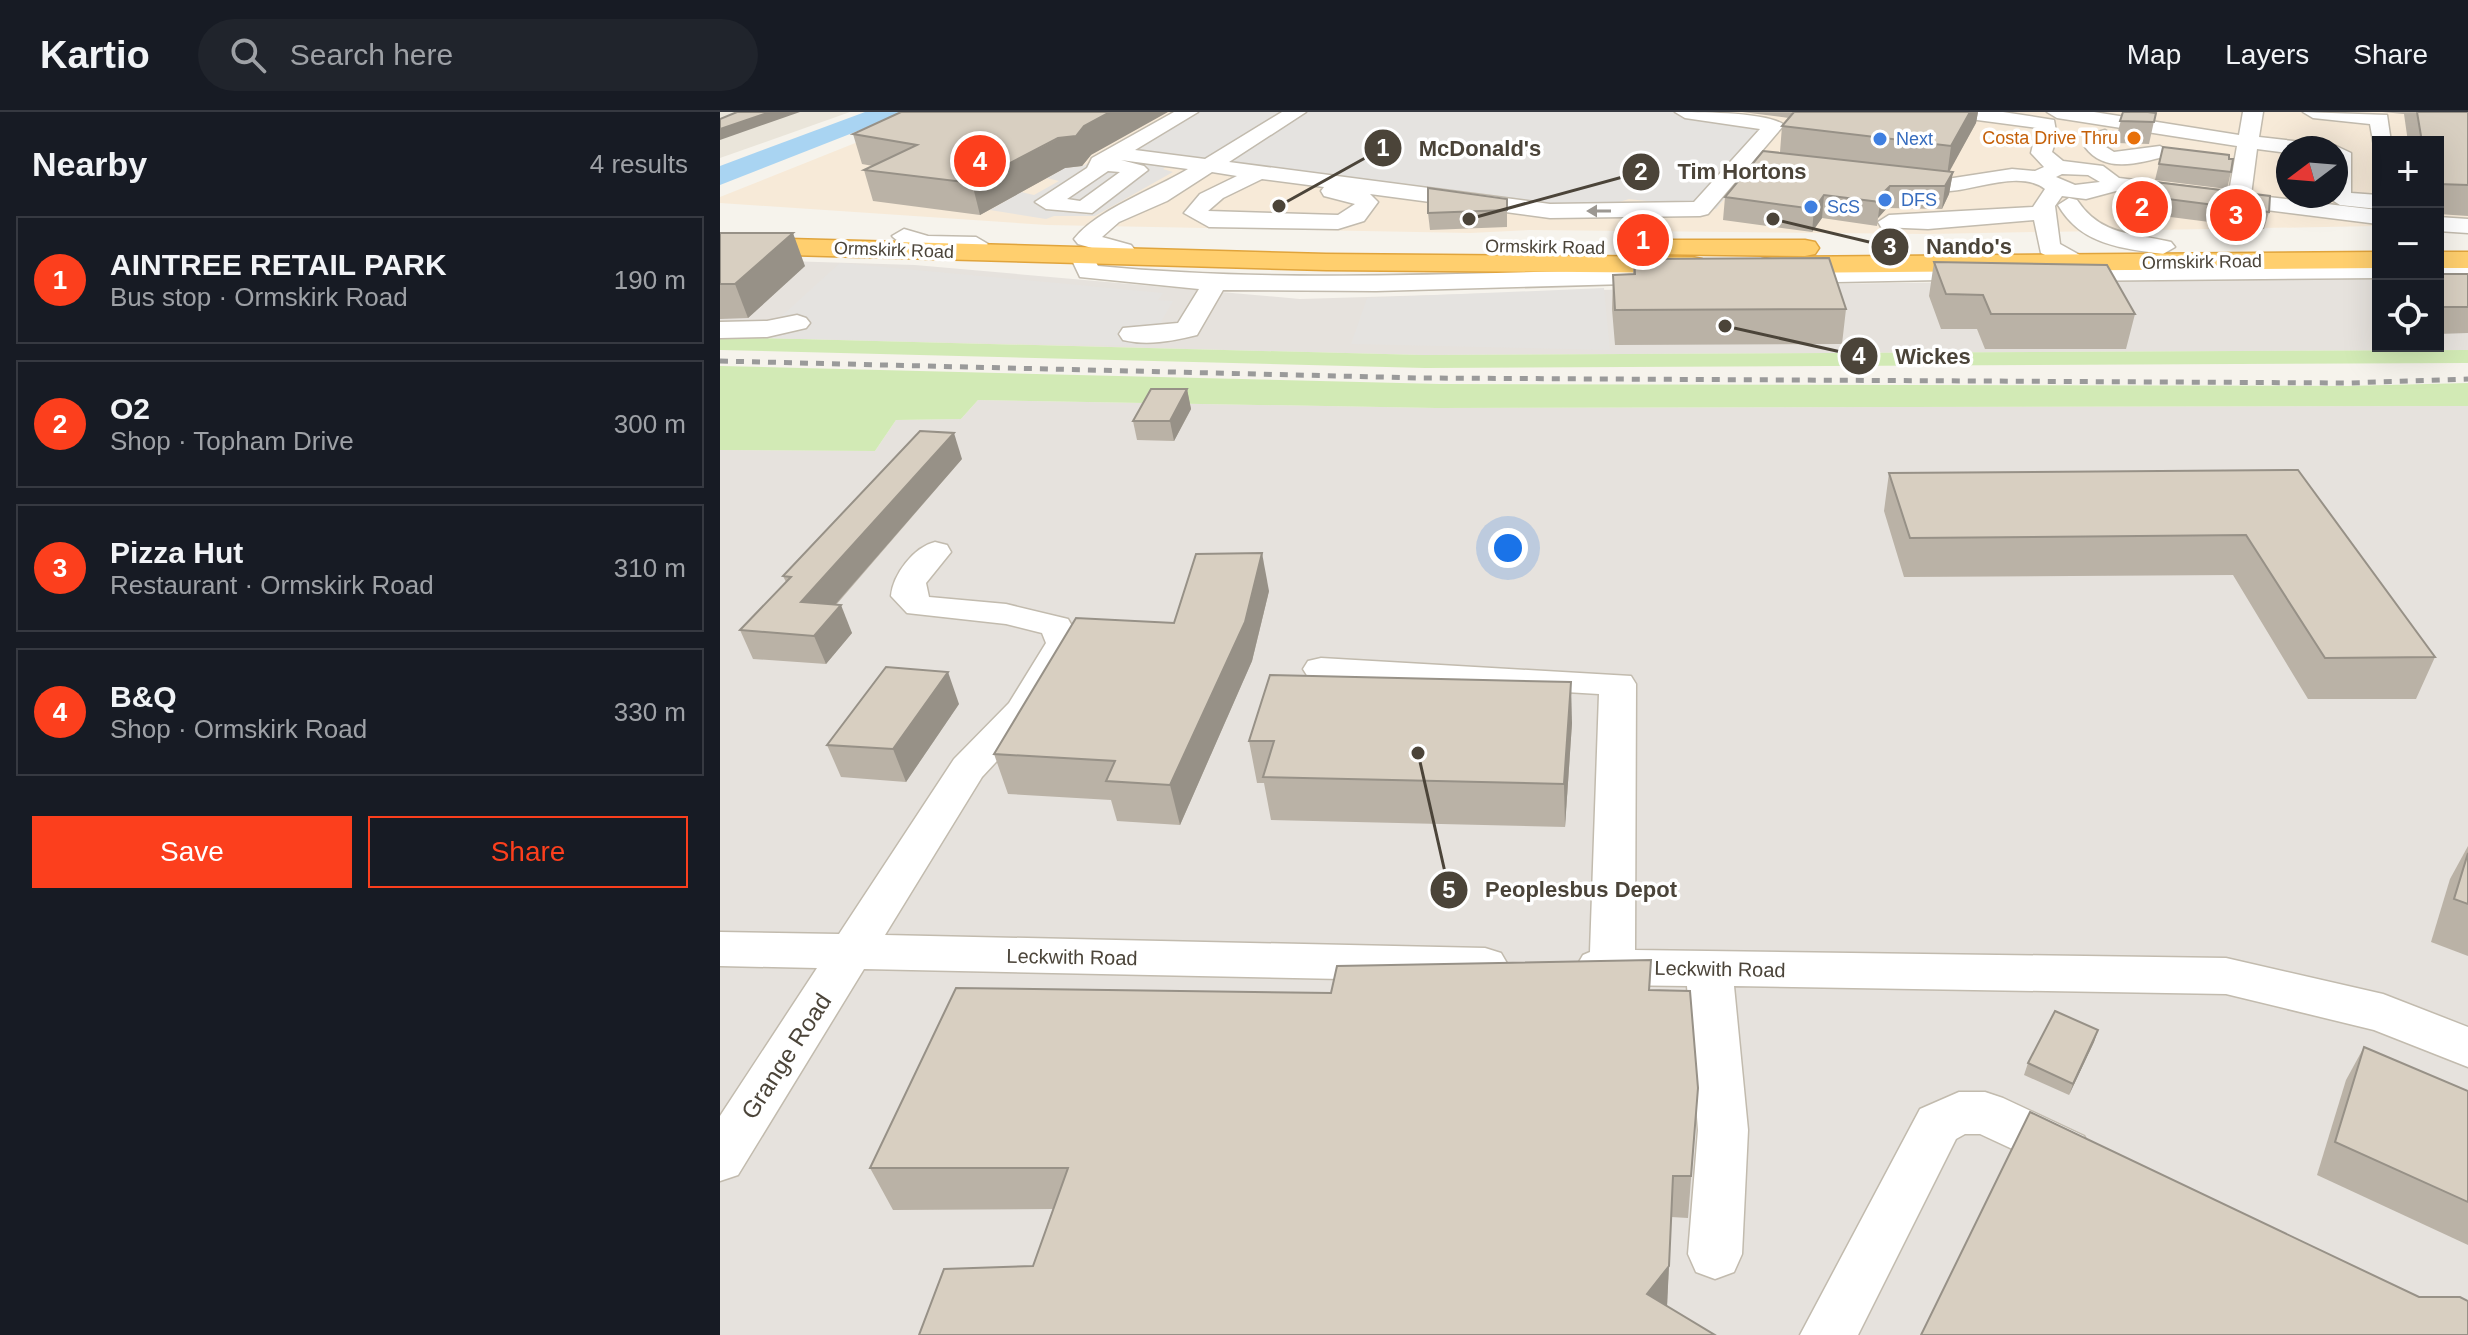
<!DOCTYPE html>
<meta charset="utf-8">
<style>
:root{--surface:#171b24;--page:#20242c;--text:#f1f3f6;--muted:#9ea1a6;--line:#363941;--accent:#fc3f1d}
body{margin:0;font-family:Arial,sans-serif;background:var(--page);color:var(--text)}
.controls{position:absolute;right:24px;top:24px;display:grid;overflow:hidden;border-radius:0px;box-shadow:0 8px 32px #0002}
.controls button{width:72px;height:72px;display:grid;place-items:center;padding:0;border:0;border-bottom:2px solid var(--line);background:var(--surface);color:var(--text);font:40px sans-serif}
.compass{position:absolute;left:1556px;top:24px;width:72px;height:72px;border-radius:50%;background:var(--surface);box-shadow:0 8px 32px #0002;rotate:254deg}
.you{position:absolute;left:788px;top:436px;width:28px;height:28px;margin:-20px;border:6px solid #fff;border-radius:50%;background:#1a73e8;box-shadow:0 0 0 12px #1a73e833}
.badge{display:grid;place-items:center;width:52px;height:52px;border-radius:50%;background:var(--accent);color:#fff;font-size:26px;font-weight:700}
.pin{position:absolute;translate:-50% -50%;border:4px solid #fff;box-shadow:0 2px 8px #0006}
.list{margin:0;padding:0;list-style:none}
h2{display:flex;justify-content:space-between;align-items:center;height:104px;margin:0;padding:0 32px;font-size:34px}
h2 small{font-size:26px;font-weight:400;color:var(--muted)}
.list li{display:grid;grid-template-columns:52px 1fr auto;gap:24px;align-items:center;box-sizing:border-box;height:128px;margin:0 16px 16px;padding:0 16px;border:2px solid var(--line);border-radius:0px}
.list b{display:block;font-size:30px;white-space:nowrap}
.list p{margin:0;font-size:26px;white-space:nowrap;color:var(--muted)}
.list em{font-size:26px;font-style:normal;color:var(--muted)}
.actions{display:flex;gap:16px;padding:24px 32px}
.actions a{flex:1;padding:18px 0;border:2px solid var(--accent);border-radius:0px;text-align:center;font-size:28px;color:var(--accent)}
.actions .main{background:var(--accent);color:#fff}
.icon{flex:none;width:44px;height:44px;fill:none;stroke:currentColor;stroke-width:2;stroke-linecap:round;stroke-linejoin:round}
.map{position:relative;flex:none;width:1748px;height:1223px;overflow:hidden}
header{display:flex;align-items:center;gap:48px;box-sizing:border-box;height:112px;padding:0 40px;background:var(--surface);border-bottom:2px solid var(--line)}
header strong{font-size:38px}
nav{display:flex;gap:44px;margin-inline-start:auto;font-size:28px}
.search{width:560px;height:72px;background:var(--page);display:flex;align-items:center;gap:20px;box-sizing:border-box;padding:0 28px;border-radius:44px;color:var(--muted);font-size:30px}
main{display:flex}
aside{flex:1;background:var(--surface)}
.map>svg:first-child{display:block}
.residential{fill:#eae5da}
.commercial{fill:#f7ead8;fill-rule:evenodd}
.industrial{fill:#e6e2dd}
.green{fill:#d2eab5}
.parking{fill:#e5e3e0}
.water{fill:#a9d4f2}
.lines{fill:none;stroke-linecap:round;stroke-linejoin:round}
.minor-casing{stroke:#c2bbae;stroke-width:3}
.highway-casing{stroke:#e0a43c;stroke-width:3}
.minor{fill:#fff;fill-rule:evenodd}
.highway{fill:#ffcf6e;fill-rule:evenodd}
.rail{stroke:#9a9a9a;stroke-width:5;stroke-dasharray:8 8;stroke-linecap:butt}
.wall{fill:#bab2a6}
.shaded-wall{fill:#979187}
.building{fill:#d8cfc1;stroke:#979187;stroke-width:2}
.oneway{fill:#9c9892}
.food-dot{fill:#e8710a;stroke:#fff;stroke-width:3}
.shop-dot{fill:#3f7fe0;stroke:#fff;stroke-width:3}
.labels{text-anchor:middle;dominant-baseline:central;stroke-width:7;stroke-linejoin:round;paint-order:stroke}
.far-food-label{font-size:18px;fill:#c56008;stroke:#fff;text-anchor:end}
.far-shop-label{font-size:18px;fill:#366cbe;stroke:#fff;text-anchor:start}
.far-street-label{font-size:18px;fill:#4b4439;stroke:#fff}
.street-label{font-size:20px;fill:#4b4439;stroke:#fff}
.near-street-label{font-size:24px;fill:#4b4439;stroke:#fff}
.leader{fill:none;stroke:#4b4439;stroke-width:3}
.callout-dot{fill:#4b4439;stroke:#fff;stroke-width:3}
.mark-label{font-size:24px;text-anchor:middle;font-weight:bold;fill:#fff}
.callout-label{font-size:22px;text-anchor:middle;font-weight:bold;fill:#4b4439;stroke:#fff;stroke-width:7;stroke-linejoin:round;paint-order:stroke}
</style>
<header>
<strong>Kartio</strong>
<div class="search"><svg class="icon" aria-label="search" viewBox="0 0 24 24"><circle cx="10" cy="10" r="6"/><path d="M15 15l6 6"/></svg>Search here</div>
<nav><a>Map</a><a>Layers</a><a>Share</a></nav>
</header>
<main>
<aside>
<h2>Nearby<small>4 results</small></h2>
<ul class="list">
<li><span class="badge">1</span><div><b>AINTREE RETAIL PARK</b><p>Bus stop · Ormskirk Road</p></div><em>190 m</em></li>
<li><span class="badge">2</span><div><b>O2</b><p>Shop · Topham Drive</p></div><em>300 m</em></li>
<li><span class="badge">3</span><div><b>Pizza Hut</b><p>Restaurant · Ormskirk Road</p></div><em>310 m</em></li>
<li><span class="badge">4</span><div><b>B&amp;Q</b><p>Shop · Ormskirk Road</p></div><em>330 m</em></li>
</ul>
<div class="actions"><a class="main">Save</a><a>Share</a></div>
</aside>
<div class="map">
<svg width="1748" height="1223" viewBox="0 0 1748 1223">
<rect width="100%" height="100%" fill="#f6f3ec"/>
<polygon class="residential" points="0,0 130,0 0,46"/>
<path class="commercial" d="M213 0H1748V113H1718V30H1658V114L1207 122 810 118 750 121 327 113 0 91V85ZM1568 36H1616V84H1568Z"/>
<g class="industrial">
<polygon points="0,147 195,153 580,187 1084,172 1658,166 1658,234 1718,234 1718,165 1748,165 1748,238 703,243 0,225"/>
<polygon points="258,288 716,296 1748,294 1748,1223 0,1223 0,338 155,339 176,308 241,307"/>
</g>
<g class="green">
<polygon points="0,225 703,243 1748,238 1748,251 705,256 0,238"/>
<polygon points="0,254 720,272 1627,274 1748,271 1748,294 716,296 258,288 241,307 176,308 155,339 0,338"/>
</g>
<g class="parking">
<polygon points="460,0 990,0 1052,7 1064,14 996,97 909,87 883,95 848,91 841,97 448,53 443,57 453,60 375,104 334,104 326,107 270,98 301,80 314,83 339,69 327,66 345,56 363,54"/>
<polygon points="120,151 443,181 438,188 453,189 427,234 44,226 55,210"/>
<polygon points="884,176 890,238 631,232 647,186"/>
</g>
<polygon class="water" points="145,0 186,0 0,73 0,54"/>
<g class="lines">
<defs>
<g id="minor">
<path d="M454 0H478L415 38 485 47 562 0H586L509 50 830 92 974 90 1040 17 965 6 955 0C979 0 1048 0 1064 13L988 102 980 104 830 106 650 82 658 90 644 109 618 117 489 115 464 101 480 82 517 64 492 60 447 89 399 110 382 125 411 133 415 138 411 143 403 145 358 132 354 127C376 98 435 77 468 57L401 48 424 54 428 58 372 101 326 97 315 90 367 56 372 46ZM388 59 400 60 360 89 347 87ZM542 67 604 75 601 79 604 84 635 92 618 103 488 99 503 86Z"/>
<path d="M1232 0H1283L1334 8 1337 25 1332 40 1343 49 1383 54 1399 66 1509 80 1517 34 1337 6 1327 0H1374L1519 23 1523 0H1543L1539 25 1582 30 1592 36H1568V41L1537 37 1531 83 1658 98V112L1396 79 1366 87 1342 84 1335 94 1340 132 1374 151 1372 154 1658 152V166L1341 169 1329 162 1332 157 1350 155 1321 141 1314 108 1208 117 1161 115 1158 110 1169 103 1313 95 1325 77C1301 58 1257 77 1230 79 1212 80 1190 76 1172 72L1169 67 1180 61 1227 67 1292 57 1315 59 1324 55 1311 41 1317 16 1242 6ZM1342 62 1368 63 1380 70 1355 73 1336 65Z"/>
<polygon points="1583,0 1667,3 1671,30 1658,30 1658,35 1654,34 1650,12 1593,6"/>
<path d="M1385 18 1395 24 1386 35 1394 40 1440 34 1450 40 1447 44C1419 51 1385 62 1365 35L1378 20Z"/>
<polygon points="1616,34 1631,41 1631,81 1658,83 1658,97 1620,93 1609,86 1616,84 1616,36 1609,36"/>
<path d="M1349 86 1357 88C1381 124 1413 121 1451 130L1455 135 1443 142C1401 136 1361 133 1338 93Z"/>
<polygon points="1718,105 1748,107 1748,121 1718,119"/>
<path d="M184 117 208 124 256 125 268 132C256 147 185 139 172 124Z"/>
<path d="M362 137 370 139 378 154C566 172 754 160 943 157L955 164 943 171 656 179 503 178 477 223C452 229 428 234 403 228L399 222 403 216 458 211 479 177 360 165 350 144Z"/>
<rect x="1718" y="151" width="30" height="14"/>
<polygon points="1263,155 1272,157 1275,162 1272,167 1065,171 1053,164 1065,157"/>
<polygon points="77,203 86,206 90,211 86,216 47,225 0,226 0,210 47,209"/>
<path d="M215 430 227 433 231 440 206 471 209 485 286 492 348 507 362 531 316 607 262 665 165 823 765 836 781 841 788 853 781 865 765 870 144 857 18 1063 0 1069V1004L97 856 0 854V820L119 822 234 647 289 591 326 531 322 521 286 512 187 501 171 484C173 462 194 435 215 430Z"/>
<polygon points="601,546 911,564 916,572 915,838 1506,846 1663,882 1748,915 1748,955 1654,918 1506,882 1014,874 1028,1018 1022,1142 1014,1160 995,1167 976,1160 968,1142 978,1018 967,874 892,873 863,867 856,855 863,843 870,840 879,582 588,565 583,557 588,549"/>
<polygon points="1239,980 1265,980 1283,986 1364,1024 1372,1040 1364,1056 1346,1062 1260,1022 1245,1022 1236,1027 1138,1223 1080,1223 1200,997"/>
</g>
<g id="highway">
<polygon points="0,125 606,142 972,145 982,147 986,153 982,159 972,161 606,158 0,141"/>
<polygon points="938,128 1085,128 1095,130 1099,136 1095,142 1085,144 928,142 924,136 928,130"/>
<polygon points="1658,140 1658,156 1052,161 1042,159 1038,153 1042,147 1052,145"/>
<rect x="1718" y="140" width="30" height="16"/>
</g>
</defs>
<use href="#minor" class="minor-casing"/>
<use href="#highway" class="highway-casing"/>
<use href="#minor" class="minor"/>
<use href="#highway" class="highway"/>
<polyline class="rail" points="0,249 700,266 1629,271 1748,267"/>
</g>
<g class="wall">
<polygon points="1022,0 1258,0 1256,11 1229,59 1233,60 1229,82 1222,97 1167,96 1158,106 1157,114 1102,106 1092,120 1003,108 1005,85 1060,40 1062,14 1069,6"/>
<polygon points="1403,0 1436,0 1429,32 1395,31"/>
<polygon points="1662,0 1748,0 1748,104 1718,102 1718,30 1688,30 1684,2"/>
<polygon points="133,22 371,43 362,54 345,56 260,103 153,89 144,58 153,54 142,52"/>
<polygon points="1443,35 1511,60 1507,77 1435,68"/>
<polygon points="1435,70 1549,100 1544,117 1427,102"/>
<polygon points="787,87 787,115 710,118 708,101"/>
<polygon points="0,121 85,154 28,206 0,207"/>
<polygon points="914,147 1126,197 1122,232 895,233 892,197 893,163 913,162"/>
<polygon points="1214,150 1415,202 1406,237 1265,237 1257,217 1221,217 1209,184"/>
<polygon points="1718,162 1748,162 1748,221 1718,222"/>
<polygon points="467,277 471,297 454,329 417,328 413,309"/>
<polygon points="242,347 116,493 132,521 106,552 33,547 20,518 66,470 63,464"/>
<polygon points="1578,358 1715,545 1696,587 1588,587 1513,463 1184,465 1164,399 1169,361"/>
<polygon points="549,479 532,549 460,713 397,709 391,688 288,682 274,642 454,511"/>
<polygon points="239,592 186,670 121,665 107,633"/>
<polygon points="852,611 845,715 551,708 544,671 537,671 529,629"/>
<polygon points="1748,734 1748,844 1711,830 1730,767"/>
<polygon points="931,848 930,878 978,976 968,1106 951,1105 947,1194 313,1154 333,1097 173,1098 150,1056 611,881"/>
<polygon points="1378,918 1374,930 1349,983 1304,963 1308,951"/>
<polygon points="1644,935 1748,979 1748,1133 1597,1063 1626,968"/>
</g>
<g class="shaded-wall">
<polygon points="50,0 80,0 0,28 0,17"/>
<polygon points="390,0 448,0 371,43 362,54 345,56 260,103 252,71"/>
<polygon points="1250,0 1258,0 1256,11 1227,64 1231,34"/>
<polygon points="1233,60 1229,82 1222,97 1225,74"/>
<polygon points="1170,74 1167,96 1158,106 1160,90 1158,86"/>
<polygon points="1104,83 1102,106 1092,120 1094,97"/>
<polygon points="73,121 85,154 28,206 15,172"/>
<polygon points="467,277 471,297 454,329 450,309"/>
<polygon points="234,321 242,347 93,518 81,490"/>
<polygon points="542,441 549,479 532,549 460,713 450,673"/>
<polygon points="121,493 132,521 106,552 94,524"/>
<polygon points="228,560 239,592 186,670 173,637"/>
<polygon points="851,570 852,611 845,715 844,672"/>
<polygon points="1378,918 1374,930 1349,983 1353,972"/>
<polygon points="949,1154 947,1195 927,1182"/>
</g>
<g class="building">
<polygon points="17,0 50,0 0,17 0,7"/>
<polygon points="181,0 390,0 364,14 356,24 338,26 252,71 144,58 197,33 133,22"/>
<polygon points="1074,0 1250,0 1231,34 1062,14"/>
<polygon points="1403,0 1428,0 1436,1 1434,10 1400,9"/>
<polygon points="1697,0 1748,0 1748,73 1718,72 1718,30 1702,30"/>
<polygon points="1443,35 1509,43 1509,47 1513,47 1511,60 1439,52"/>
<polygon points="1043,39 1233,60 1225,74 1170,74 1158,86 1160,90 1104,83 1094,97 1005,85"/>
<polygon points="1435,70 1550,84 1549,100 1432,85"/>
<polygon points="708,76 787,87 787,98 708,101"/>
<polygon points="0,121 73,121 15,172 0,172"/>
<polygon points="1109,146 1126,197 895,198 893,163 915,162 914,147"/>
<polygon points="1214,150 1387,153 1415,202 1271,202 1263,183 1226,182"/>
<rect x="1718" y="162" width="30" height="33"/>
<polygon points="431,277 467,277 450,309 413,309"/>
<polygon points="200,319 234,321 81,490 121,493 94,524 20,518 71,465 63,464"/>
<polygon points="1578,358 1715,545 1605,546 1526,423 1190,426 1169,361"/>
<polygon points="542,441 525,510 450,673 386,669 395,649 274,642 356,506 454,511 476,442"/>
<polygon points="166,555 228,560 173,637 107,633"/>
<polygon points="550,563 851,570 844,672 543,665 554,629 529,629"/>
<polygon points="1748,741 1748,792 1734,787"/>
<polygon points="931,848 929,878 970,879 978,976 971,1064 953,1064 949,1154 927,1182 995,1223 199,1223 224,1157 313,1154 348,1056 150,1056 236,876 611,881 617,854"/>
<polygon points="1335,899 1378,918 1353,972 1308,951"/>
<polygon points="1644,935 1748,979 1748,1090 1615,1030"/>
<polygon points="1310,1000 1699,1185 1740,1185 1748,1189 1748,1223 1201,1223"/>
</g>
<defs><path id="oneway-solid" d="M-6-.8H1V-3.2L6.5 0L1 3.2V.8H-6Z" transform="scale(2)"/></defs>
<use class="oneway" href="#oneway-solid" transform="translate(879 99) rotate(180)"/>
<circle class="food-dot" cx="1414" cy="26" r="8"/>
<g class="shop-dot">
<circle cx="1160" cy="27" r="8"/>
<circle cx="1165" cy="88" r="8"/>
<circle cx="1091" cy="95" r="8"/>
</g>
<g class="labels">
<g class="far-food-label">
<text x="1398" y="26">Costa Drive Thru</text>
</g>
<g class="far-shop-label">
<text x="1176" y="27">Next</text>
<text x="1181" y="88">DFS</text>
<text x="1107" y="95">ScS</text>
</g>
<g class="far-street-label">
<text transform="translate(825 135) rotate(1)">Ormskirk Road</text>
<text transform="translate(174 138) rotate(2)">Ormskirk Road</text>
<text transform="translate(1482 150) rotate(-1)">Ormskirk Road</text>
</g>
<g class="street-label">
<text transform="translate(352 845) rotate(1)">Leckwith Road</text>
<text transform="translate(1000 857) rotate(1)">Leckwith Road</text>
</g>
<g class="near-street-label">
<text transform="translate(66 944) rotate(-57)">Grange Road</text>
</g>
</g>
<path class="leader" d="M559 94L663 36M749 107L921 60M1053 107L1170 135M1005 214L1139 244M698 641L729 778"/>
<g class="callout-dot">
<circle cx="559" cy="94" r="8"/>
<circle cx="749" cy="107" r="8"/>
<circle cx="1053" cy="107" r="8"/>
<circle cx="1005" cy="214" r="8"/>
<circle cx="698" cy="641" r="8"/>
<circle cx="663" cy="36" r="20"/>
<circle cx="921" cy="60" r="20"/>
<circle cx="1170" cy="135" r="20"/>
<circle cx="1139" cy="244" r="20"/>
<circle cx="729" cy="778" r="20"/>
</g>
<g class="mark-label">
<text x="663" y="44">1</text>
<text x="921" y="68">2</text>
<text x="1170" y="143">3</text>
<text x="1139" y="252">4</text>
<text x="729" y="786">5</text>
</g>
<g class="callout-label">
<text x="760" y="44">McDonald's</text>
<text x="1022" y="67">Tim Hortons</text>
<text x="1249" y="142">Nando's</text>
<text x="1213" y="252">Wickes</text>
<text x="861" y="785">Peoplesbus Depot</text>
</g>
</svg>
<div class="controls">
<button>+</button>
<button>−</button>
<button><svg class="icon" aria-label="locate" viewBox="0 0 24 24"><circle cx="12" cy="12" r="6"/><path d="M12 2v4M12 18v4M2 12h4M18 12h4"/></svg></button>
</div>
<svg class="compass" viewBox="-18 -18 36 36"><path d="M0-13l5 13h-10z" fill="#e53935"/><path d="M0 13l5-13h-10z" fill="#9ea1a6"/></svg>
<div class="you"></div>
<div class="pin badge" style="left:923px;top:128px">1</div>
<div class="pin badge" style="left:1422px;top:95px">2</div>
<div class="pin badge" style="left:1516px;top:103px">3</div>
<div class="pin badge" style="left:260px;top:49px">4</div>
</div>
</main>
